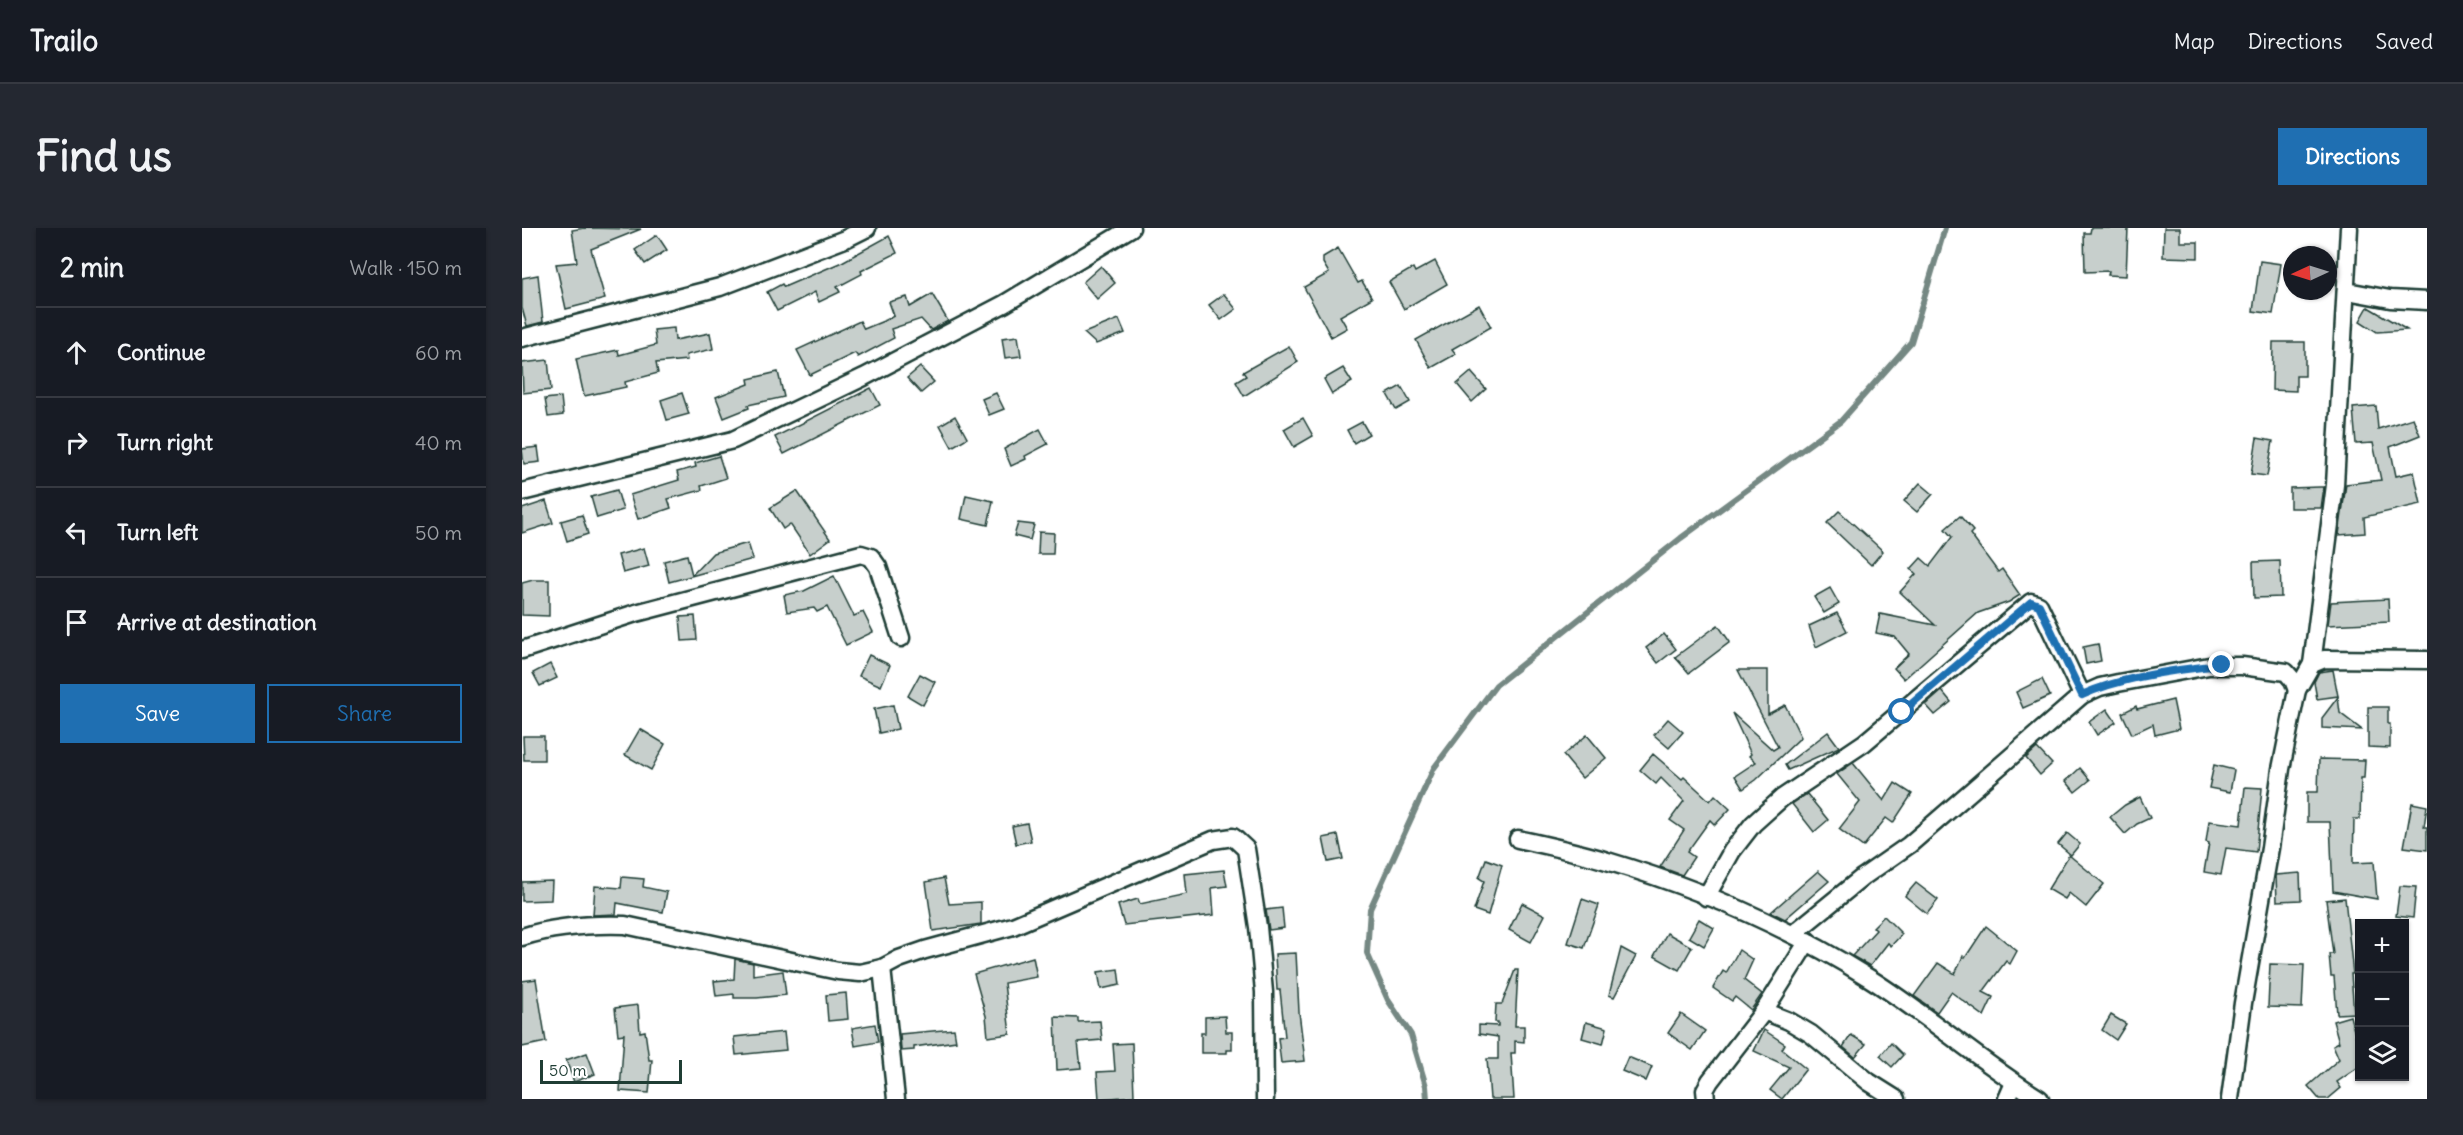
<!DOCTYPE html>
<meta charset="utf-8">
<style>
:root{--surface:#171b24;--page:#242831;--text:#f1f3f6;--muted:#9ea1a6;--line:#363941;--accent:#1f6fb2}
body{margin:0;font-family:Delius,sans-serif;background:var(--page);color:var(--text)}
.controls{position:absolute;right:18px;bottom:18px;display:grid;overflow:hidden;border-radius:0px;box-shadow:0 2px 4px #0004}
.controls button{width:54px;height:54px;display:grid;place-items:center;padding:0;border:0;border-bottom:2px solid var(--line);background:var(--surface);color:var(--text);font:30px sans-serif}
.compass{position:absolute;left:1761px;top:18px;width:54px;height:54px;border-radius:50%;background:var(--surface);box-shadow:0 2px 4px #0004;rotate:266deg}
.scale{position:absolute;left:18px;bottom:15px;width:142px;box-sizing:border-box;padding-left:6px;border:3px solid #1f3d34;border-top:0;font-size:16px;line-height:21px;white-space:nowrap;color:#1f3d34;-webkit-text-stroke:4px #fff;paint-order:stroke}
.stop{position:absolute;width:18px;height:18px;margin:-14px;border:4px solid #1f6fb2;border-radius:50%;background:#fff}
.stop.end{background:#1f6fb2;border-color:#fff;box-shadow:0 2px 6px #0008}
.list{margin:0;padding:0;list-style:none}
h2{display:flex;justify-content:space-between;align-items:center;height:78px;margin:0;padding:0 24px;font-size:26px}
h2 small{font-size:20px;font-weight:400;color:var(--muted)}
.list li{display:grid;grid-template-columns:39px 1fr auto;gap:18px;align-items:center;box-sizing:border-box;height:90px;padding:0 24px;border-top:2px solid var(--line)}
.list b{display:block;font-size:22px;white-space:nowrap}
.list em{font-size:20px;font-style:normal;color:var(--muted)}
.actions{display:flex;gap:12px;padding:18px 24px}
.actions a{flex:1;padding:14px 0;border:2px solid var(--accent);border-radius:0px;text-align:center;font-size:21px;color:var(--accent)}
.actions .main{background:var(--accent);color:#fff}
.icon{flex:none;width:33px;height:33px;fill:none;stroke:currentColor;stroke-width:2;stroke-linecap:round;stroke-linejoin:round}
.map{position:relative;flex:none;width:1905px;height:871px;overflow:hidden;border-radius:0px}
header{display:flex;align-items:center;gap:36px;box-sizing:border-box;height:84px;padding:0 30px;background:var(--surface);border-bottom:2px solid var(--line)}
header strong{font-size:28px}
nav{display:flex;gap:33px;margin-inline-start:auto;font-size:21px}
.intro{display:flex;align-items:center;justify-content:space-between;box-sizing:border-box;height:144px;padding:0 36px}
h1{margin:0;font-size:42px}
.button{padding:15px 27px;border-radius:0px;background:var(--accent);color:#fff;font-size:21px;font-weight:700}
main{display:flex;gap:36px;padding:0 36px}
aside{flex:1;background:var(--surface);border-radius:0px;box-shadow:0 2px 4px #0004}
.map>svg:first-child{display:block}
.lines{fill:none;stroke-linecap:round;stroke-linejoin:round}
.stream{stroke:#758883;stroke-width:6}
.building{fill:#c7cfcc;stroke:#1f3d34;stroke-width:1.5}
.minor-casing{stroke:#1f3d34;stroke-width:21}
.minor{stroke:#fff;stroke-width:16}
.route{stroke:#1f6fb2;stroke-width:8}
</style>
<header>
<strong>Trailo</strong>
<nav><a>Map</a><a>Directions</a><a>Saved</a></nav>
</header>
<div class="intro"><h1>Find us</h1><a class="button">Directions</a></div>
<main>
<aside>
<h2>2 min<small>Walk · 150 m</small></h2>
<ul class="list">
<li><svg class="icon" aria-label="ahead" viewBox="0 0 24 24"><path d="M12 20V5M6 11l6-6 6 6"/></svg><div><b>Continue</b></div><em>60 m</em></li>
<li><svg class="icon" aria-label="right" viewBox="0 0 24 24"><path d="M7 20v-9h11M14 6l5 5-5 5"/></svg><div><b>Turn right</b></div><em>40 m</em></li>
<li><svg class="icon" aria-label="left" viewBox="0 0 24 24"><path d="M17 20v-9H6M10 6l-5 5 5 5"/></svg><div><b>Turn left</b></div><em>50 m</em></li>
<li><svg class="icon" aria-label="arrive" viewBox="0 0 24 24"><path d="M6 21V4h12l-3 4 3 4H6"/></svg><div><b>Arrive at destination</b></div></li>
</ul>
<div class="actions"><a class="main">Save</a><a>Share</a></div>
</aside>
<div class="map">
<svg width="1905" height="871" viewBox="0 0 1905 871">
<rect width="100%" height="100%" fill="#fff"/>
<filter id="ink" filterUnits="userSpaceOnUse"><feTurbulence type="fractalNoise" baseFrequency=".0167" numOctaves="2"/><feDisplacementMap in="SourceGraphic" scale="12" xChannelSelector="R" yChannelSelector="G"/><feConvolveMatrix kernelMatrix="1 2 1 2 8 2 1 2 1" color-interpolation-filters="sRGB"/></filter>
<g filter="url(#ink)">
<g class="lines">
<polyline class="stream" points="905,871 904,858 889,807 866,772 845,725 848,681 912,540 974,457 1159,310 1319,193 1389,114 1423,0"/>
</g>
<g class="building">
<polygon points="62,0 119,1 69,21 83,71 44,81 34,36 55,34 50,2"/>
<polygon points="1569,0 1606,0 1604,48 1586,47 1587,43 1563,44 1562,5 1568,5"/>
<polygon points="1642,0 1658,0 1658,14 1676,14 1676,30 1641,29"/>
<polygon points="135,7 145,22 123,36 113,22"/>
<polygon points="367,8 375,25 339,43 340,46 315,59 318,64 297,74 293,64 255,83 245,64 260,56 262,59 320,34"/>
<polygon points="816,20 836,55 840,53 850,70 818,88 825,100 809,109 782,59 807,45 801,35 801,29"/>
<polygon points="913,33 925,56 882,81 867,54 891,40 893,44"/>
<polygon points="1738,33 1759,36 1751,86 1731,83"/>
<polygon points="579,38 593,55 575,71 561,54"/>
<polygon points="16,47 21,94 5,98 0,80 0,50"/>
<polygon points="410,66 426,93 409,102 399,91 369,101 372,110 336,129 333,125 288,147 275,122 338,93 342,101 364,92 372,88 367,74 385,69 388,79"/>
<polygon points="702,66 714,81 699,92 687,77"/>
<polygon points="957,77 969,99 930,121 934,126 909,140 894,112"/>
<polygon points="1846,79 1885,102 1855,104 1838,93"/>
<polygon points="597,91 603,105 574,116 562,105"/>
<polygon points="152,100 153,112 188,105 191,121 164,127 165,132 134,135 136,145 103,154 104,159 62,168 54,131 96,122 97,127 134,117 132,102"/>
<polygon points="496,108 499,128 483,130 480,110"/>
<polygon points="1751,114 1783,114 1783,148 1774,148 1774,163 1750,162"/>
<polygon points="767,118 776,134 722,168 714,154 724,148 721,144"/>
<polygon points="26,132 29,162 1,165 0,135"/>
<polygon points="398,139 412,154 399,165 385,150"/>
<polygon points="821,140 830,154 810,166 802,151"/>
<polygon points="256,144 262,169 226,177 227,180 202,190 194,169 227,156 226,151"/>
<polygon points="949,144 964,161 950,174 935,156"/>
<polygon points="879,158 888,174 874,182 865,166"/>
<polygon points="349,160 358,177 262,226 253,209"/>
<polygon points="160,165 167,186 145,192 139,172"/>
<polygon points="474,165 482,181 467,187 460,171"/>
<polygon points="39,169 41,187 26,189 23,171"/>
<polygon points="1854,178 1856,201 1891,190 1898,207 1868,219 1874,248 1892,244 1899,276 1842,289 1843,305 1817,307 1824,256 1859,252 1851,215 1834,216 1831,180"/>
<polygon points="433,188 445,210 430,219 418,197"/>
<polygon points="781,190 791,208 772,219 762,201"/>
<polygon points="840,194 847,206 832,215 825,202"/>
<polygon points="518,201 526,216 503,228 504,231 489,238 482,221"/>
<polygon points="1735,210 1751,213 1745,248 1729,246"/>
<polygon points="16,219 18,234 2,236 0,221"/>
<polygon points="197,228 204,250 179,258 180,262 146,271 149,280 116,291 108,267 157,252 155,244 174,239 173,235"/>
<polygon points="1398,255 1411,266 1395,284 1382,273"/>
<polygon points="1798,259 1802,259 1799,280 1768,280 1768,260"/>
<polygon points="95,262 101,282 75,290 69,269"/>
<polygon points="275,263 308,311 288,326 268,296 261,301 248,280"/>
<polygon points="444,267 471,273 466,297 439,291"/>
<polygon points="24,273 31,295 0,305 0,281"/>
<polygon points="1317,283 1361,323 1349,337 1305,295"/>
<polygon points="60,287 66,306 45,313 39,293"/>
<polygon points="1438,288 1451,303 1448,306 1476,344 1480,341 1498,367 1487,374 1456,385 1382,451 1372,440 1387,426 1373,409 1354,405 1358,386 1413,397 1378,364 1394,346 1389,341 1399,330 1408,338 1430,309 1423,301"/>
<polygon points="496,295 512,297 508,312 492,308"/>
<polygon points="517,304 532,305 531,326 516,326"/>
<polygon points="226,315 231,331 147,354 142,333 165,327 170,347 191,325"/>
<polygon points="122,320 127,338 101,345 96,327"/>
<polygon points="1758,333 1759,369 1732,370 1731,334"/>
<polygon points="312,348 332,388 341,384 351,404 324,417 305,379 295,384 292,380 265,384 262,367 282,363"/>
<polygon points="11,352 27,352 27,388 0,387 0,355"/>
<polygon points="1308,360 1317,376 1302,385 1292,369"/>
<polygon points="1866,371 1867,394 1806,397 1809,374"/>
<polygon points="1315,385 1325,403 1294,419 1287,398"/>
<polygon points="173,388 175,412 160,413 158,389"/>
<polygon points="1196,397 1208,414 1167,445 1153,429"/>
<polygon points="1142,406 1154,421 1136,435 1124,420"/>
<polygon points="1576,416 1579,433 1564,436 1561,419"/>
<polygon points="347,427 368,437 359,458 337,448"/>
<polygon points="28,436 35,450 18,458 11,445"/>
<polygon points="1216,442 1246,442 1246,486 1263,477 1279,509 1234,552 1221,561 1213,548 1234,534 1227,528 1229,526 1210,485 1251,522 1256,519"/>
<polygon points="1811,442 1816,468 1795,471 1792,454 1797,444"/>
<polygon points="398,446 413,454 401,477 386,468"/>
<polygon points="1520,451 1528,468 1501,480 1494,464"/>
<polygon points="1420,463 1429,474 1413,487 1404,477"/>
<polygon points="1816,469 1818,485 1840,502 1800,500 1800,490"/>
<polygon points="1651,472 1657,501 1633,507 1631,496 1610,506 1600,485 1614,478 1615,481"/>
<polygon points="371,477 376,501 357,505 352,481"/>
<polygon points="1846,479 1866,479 1866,496 1868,496 1868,520 1846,519"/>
<polygon points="1585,481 1594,494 1575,507 1567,494"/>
<polygon points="1146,491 1161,504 1147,520 1132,507"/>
<polygon points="118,501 143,516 129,542 103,527"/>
<polygon points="1306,504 1317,519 1266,542 1263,537"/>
<polygon points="1065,507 1084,530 1060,550 1041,527"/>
<polygon points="1,508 22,508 22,532 2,532"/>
<polygon points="1515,520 1530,536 1518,547 1504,530"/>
<polygon points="1131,526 1160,551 1162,549 1188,573 1193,567 1208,581 1193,597 1188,592 1165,624 1172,629 1160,647 1138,639 1162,602 1148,592 1162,573 1139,550 1134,556 1118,542"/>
<polygon points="1797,531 1843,532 1842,550 1839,550 1838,591 1832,591 1831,635 1852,634 1855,671 1811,663 1808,594 1785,594 1785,564 1796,564"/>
<polygon points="1331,535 1362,573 1373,555 1390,566 1371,595 1364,590 1341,619 1317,601 1338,574 1315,546"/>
<polygon points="1692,537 1712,542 1708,564 1687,560"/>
<polygon points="1558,540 1568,552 1553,564 1544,553"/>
<polygon points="1723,559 1740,560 1734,624 1704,620 1699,647 1682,644 1687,615 1684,614 1687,593 1719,597"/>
<polygon points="1285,566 1306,592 1292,604 1270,576"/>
<polygon points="1618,569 1628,590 1615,596 1603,606 1588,589 1603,577"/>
<polygon points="1890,575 1905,578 1902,599 1905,599 1905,622 1882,619"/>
<polygon points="505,595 509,613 494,616 490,598"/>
<polygon points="1545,605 1558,616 1549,627 1536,616"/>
<polygon points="816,607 821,631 806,634 801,610"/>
<polygon points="1547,627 1582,656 1564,679 1547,665 1543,671 1526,661"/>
<polygon points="964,631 980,637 966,687 952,682 962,653 957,650"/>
<polygon points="702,642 705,658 690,660 692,687 602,697 596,677 616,671 618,676 665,666 663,646"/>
<polygon points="1296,643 1307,653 1263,691 1249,684"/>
<polygon points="1778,645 1779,672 1755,673 1754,647"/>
<polygon points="100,649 122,651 121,659 145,664 141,684 95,675 94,686 71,687 73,658 99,660"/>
<polygon points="422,650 427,676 459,674 459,696 411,703 404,654"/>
<polygon points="30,653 29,672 0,673 0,654"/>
<polygon points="1394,655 1416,672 1405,686 1383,668"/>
<polygon points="1878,658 1894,659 1891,690 1874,688"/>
<polygon points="1823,670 1831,746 1829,746 1832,785 1815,786 1812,748 1809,748 1807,726 1811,726 1804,672"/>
<polygon points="1060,671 1077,677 1062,720 1046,715"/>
<polygon points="1000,675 1023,687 1009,714 987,702"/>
<polygon points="760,680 762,700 747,702 744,682"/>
<polygon points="1362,688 1380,706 1369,718 1366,715 1348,738 1330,728 1354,702 1351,699"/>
<polygon points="1177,691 1192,700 1182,718 1167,709"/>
<polygon points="1464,698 1495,723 1488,736 1484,733 1461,764 1471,769 1462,788 1429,764 1415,784 1392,768 1416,735 1433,746 1441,728 1443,730"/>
<polygon points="1145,705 1170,719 1157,742 1132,728"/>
<polygon points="1099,720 1114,728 1092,769 1087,767"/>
<polygon points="1217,722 1231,732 1222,752 1240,766 1229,782 1213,769 1210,773 1191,760 1201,743 1204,745"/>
<polygon points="774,725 777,784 783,833 759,835 756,810 763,809 758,762 755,762 753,726"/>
<polygon points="511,729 515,749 482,755 488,806 466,809 464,788 452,746"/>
<polygon points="213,731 231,735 231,747 261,743 264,767 235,770 212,770 212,766 194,768 192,753 212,751"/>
<polygon points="1748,736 1782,737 1780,780 1746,779"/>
<polygon points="596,741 598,757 579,761 576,744"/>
<polygon points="993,742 996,742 993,798 1002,798 1002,814 993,813 993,825 989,825 992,871 968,871 965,831 976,831 976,809 957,806 957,797 976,798 976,794 973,794 974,776 980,776"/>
<polygon points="14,751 24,814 0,819 0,753"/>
<polygon points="324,765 326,791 306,793 304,767"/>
<polygon points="116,777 118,804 123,803 127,832 130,832 127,865 98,863 102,806 96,807 93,780"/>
<polygon points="1159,786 1183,803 1170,822 1146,805"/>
<polygon points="1589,787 1604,796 1594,812 1580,802"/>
<polygon points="703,788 704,804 710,804 710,822 705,822 705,825 679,825 679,805 683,805 683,789"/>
<polygon points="1828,788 1838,824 1838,838 1815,854 1819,860 1806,871 1797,871 1786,858 1817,831 1811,817 1817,814 1811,793"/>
<polygon points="533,789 556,790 556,794 578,793 580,812 556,814 559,840 535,842"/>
<polygon points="1064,794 1085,800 1081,816 1060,810"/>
<polygon points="353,796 356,814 333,818 330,800"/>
<polygon points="432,801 434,813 392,819 392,822 379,823 378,806"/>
<polygon points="1242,802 1263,816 1260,821 1284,841 1260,871 1248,862 1267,839 1232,823"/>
<polygon points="262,804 264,822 214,827 212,809"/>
<polygon points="1329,807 1344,816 1333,829 1321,819"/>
<polygon points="610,815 612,868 577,871 575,844 593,843 591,816"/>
<polygon points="1369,815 1381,827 1370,839 1358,828"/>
<polygon points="65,825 73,846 52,854 44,832"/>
<polygon points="1106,829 1130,839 1124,853 1100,843"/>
</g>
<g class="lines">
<defs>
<g id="minor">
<polyline points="1825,63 1868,71 1905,73"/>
<polyline points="0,110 198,59 323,11 345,0"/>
<polyline points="0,264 211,212 342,149 482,76 609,0"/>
<polyline points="0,422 114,385 339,326 349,329 356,339 379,410"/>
<polyline points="1790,436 1813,257 1827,0"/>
<path d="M996 611C1026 618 1056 624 1085 633 1176 660 1266 699 1347 750 1406 787 1458 834 1518 871"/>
<polyline points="1184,669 1210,623 1231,596 1260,570 1342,515 1509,374 1517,377 1560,467"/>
<polyline points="1271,706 1341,649 1387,617 1560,467 1578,459 1596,455 1687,438 1720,438 1764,444 1771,452 1775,462"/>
<path d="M0 709C34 698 68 696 103 697L316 743 338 745 360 740 377 731 403 722 491 698 691 612 711 609 724 621 736 699 742 764 743 871"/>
<polyline points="360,740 374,871"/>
<polyline points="1242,783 1267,793 1289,806 1347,854 1374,871"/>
<polyline points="1184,871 1183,862 1188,853 1242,783 1286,713"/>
<polyline points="1485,871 1492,855"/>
<polyline points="1708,871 1721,775 1748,620 1759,541 1775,462 1790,436 1802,431 1905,432"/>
</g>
</defs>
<use href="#minor" class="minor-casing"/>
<use href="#minor" class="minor"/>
</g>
</g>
<g class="lines" filter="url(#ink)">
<path class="route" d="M1380 484 1509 374 1517 377 1560 467C1600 449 1656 441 1700 437"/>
</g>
</svg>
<div class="controls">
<button>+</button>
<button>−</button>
<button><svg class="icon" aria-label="layers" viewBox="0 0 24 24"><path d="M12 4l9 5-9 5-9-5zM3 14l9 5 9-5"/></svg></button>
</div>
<svg class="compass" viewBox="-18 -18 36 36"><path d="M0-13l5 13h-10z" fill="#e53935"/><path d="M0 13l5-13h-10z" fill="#9ea1a6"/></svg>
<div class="scale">50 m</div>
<div class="stop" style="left:1380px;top:484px"></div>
<div class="stop end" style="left:1700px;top:437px"></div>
</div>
</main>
